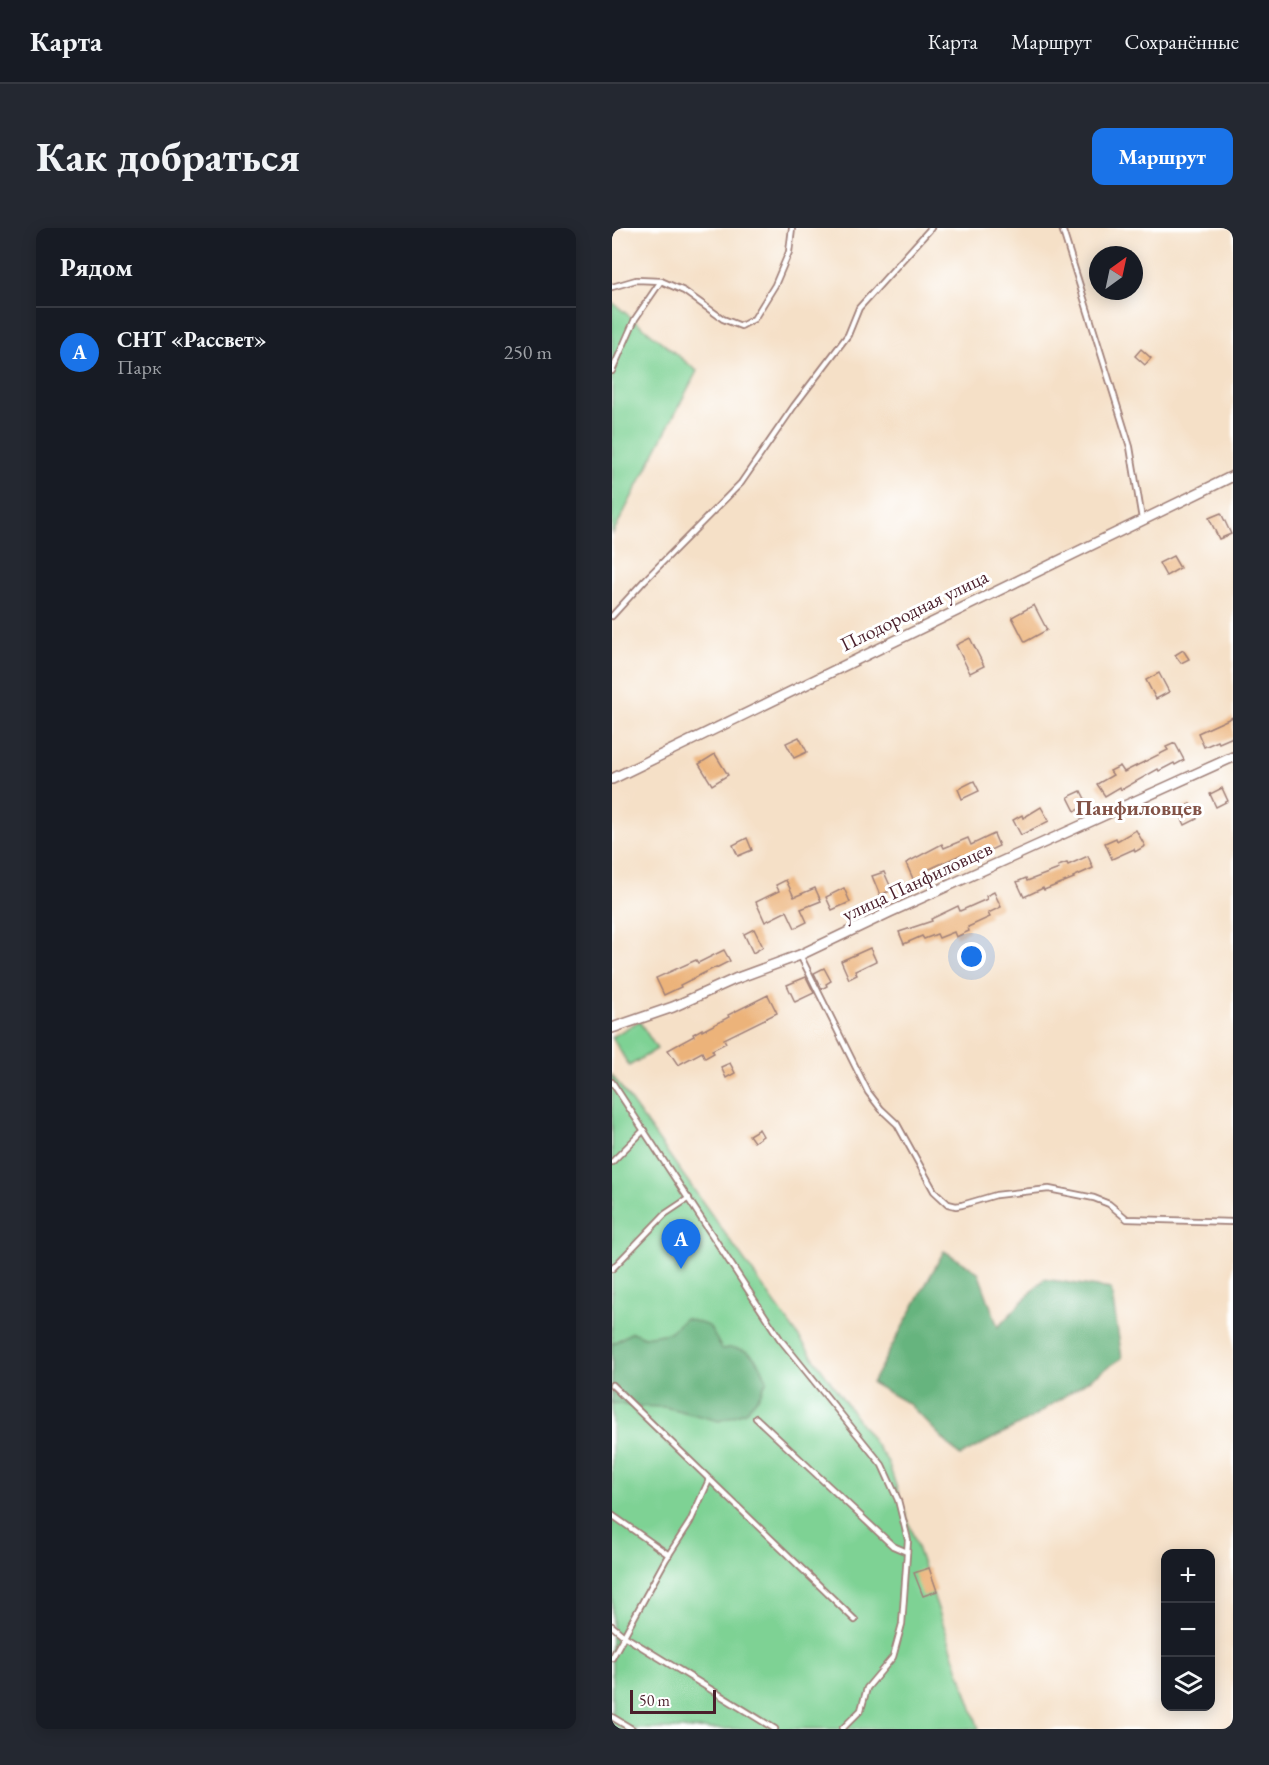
<!DOCTYPE html>
<html lang="ru">
<meta charset="utf-8">
<style>
:root{--surface:#171b24;--page:#242831;--text:#f1f3f6;--muted:#9ea1a6;--line:#363941;--accent:#1a73e8}
body{margin:0;font-family:"EB Garamond",serif;background:var(--page);color:var(--text)}
.controls{position:absolute;right:18px;bottom:18px;display:grid;overflow:hidden;border-radius:12px;box-shadow:0 3px 15px #0003}
.controls button{width:54px;height:54px;display:grid;place-items:center;padding:0;border:0;border-bottom:2px solid var(--line);background:var(--surface);color:var(--text);font:30px sans-serif}
.compass{position:absolute;left:477px;top:18px;width:54px;height:54px;border-radius:50%;background:var(--surface);box-shadow:0 3px 15px #0003;rotate:33deg}
.scale{position:absolute;left:18px;bottom:15px;width:86px;box-sizing:border-box;padding-left:6px;border:3px solid #4a1f2b;border-top:0;font-size:16px;line-height:21px;white-space:nowrap;color:#4a1f2b;-webkit-text-stroke:4px #fff;paint-order:stroke}
.you{position:absolute;left:360px;top:729px;width:21px;height:21px;margin:-15px;border:4px solid #fff;border-radius:50%;background:#1a73e8;box-shadow:0 0 0 9px #1a73e833}
.badge{display:grid;place-items:center;width:39px;height:39px;border-radius:50%;background:var(--accent);color:#fff;font-size:20px;font-weight:700}
.pin{position:absolute;translate:-50% -50px;filter:drop-shadow(0 2px 3px #0008)}
.pin::after{content:'';position:absolute;top:32px;width:21px;height:18px;background:inherit;clip-path:polygon(0 0,100% 0,50% 100%)}
.list{margin:0;padding:0;list-style:none}
h2{display:flex;justify-content:space-between;align-items:center;height:78px;margin:0;padding:0 24px;font-size:26px}
h2 small{font-size:20px;font-weight:400;color:var(--muted)}
.list li{display:grid;grid-template-columns:39px 1fr auto;gap:18px;align-items:center;box-sizing:border-box;height:90px;padding:0 24px;border-top:2px solid var(--line)}
.list b{display:block;font-size:22px;white-space:nowrap}
.list p{margin:0;font-size:20px;white-space:nowrap;color:var(--muted)}
.list em{font-size:20px;font-style:normal;color:var(--muted)}
.icon{flex:none;width:33px;height:33px;fill:none;stroke:currentColor;stroke-width:2;stroke-linecap:round;stroke-linejoin:round}
.map{position:relative;flex:none;width:621px;height:1501px;overflow:hidden;border-radius:12px}
header{display:flex;align-items:center;gap:36px;box-sizing:border-box;height:84px;padding:0 30px;background:var(--surface);border-bottom:2px solid var(--line)}
header strong{font-size:28px}
nav{display:flex;gap:33px;margin-inline-start:auto;font-size:21px}
.intro{display:flex;align-items:center;justify-content:space-between;box-sizing:border-box;height:144px;padding:0 36px}
h1{margin:0;font-size:42px}
.button{padding:15px 27px;border-radius:12px;background:var(--accent);color:#fff;font-size:21px;font-weight:700}
main{display:flex;gap:36px;padding:0 36px}
aside{flex:1;background:var(--surface);border-radius:12px;box-shadow:0 3px 15px #0003}
.map>svg:first-child{display:block}
.green{fill:#7ed294;stroke:#647860;stroke-width:1.5}
.forest{fill:#66b47e;stroke:#586a54;stroke-width:1.5}
.building{fill:#ecb37a}
.lines{fill:none;stroke-linecap:round;stroke-linejoin:round}
.service-casing{stroke:#a08079;stroke-width:8}
.minor-casing{stroke:#a08079;stroke-width:12}
.service{stroke:#fff;stroke-width:4.5}
.minor{stroke:#fff;stroke-width:9}
.labels{text-anchor:middle;dominant-baseline:central;stroke-width:6;stroke-linejoin:round;paint-order:stroke}
.street-label{font-size:20px;fill:#4a1f2b;stroke:#fff}
.neighbourhood-label{font-size:21px;font-weight:bold;fill:#835347;stroke:#fff}
</style>
<header>
<strong>Карта</strong>
<nav><a>Карта</a><a>Маршрут</a><a>Сохранённые</a></nav>
</header>
<div class="intro"><h1>Как добраться</h1><a class="button">Маршрут</a></div>
<main>
<aside>
<h2>Рядом<small></small></h2>
<ul class="list">
<li><span class="badge">A</span><div><b>СНТ «Рассвет»</b><p>Парк</p></div><em>250 m</em></li>
</ul>
</aside>
<div class="map">
<svg width="621" height="1501" viewBox="0 0 621 1501">
<rect width="100%" height="100%" fill="#fff"/>
<filter id="ink" filterUnits="userSpaceOnUse"><feTurbulence type="fractalNoise" baseFrequency=".0167" numOctaves="2"/><feDisplacementMap in="SourceGraphic" scale="12" xChannelSelector="R" yChannelSelector="G"/><feConvolveMatrix kernelMatrix="1 2 1 2 8 2 1 2 1" color-interpolation-filters="sRGB"/></filter>
<filter id="wash" filterUnits="userSpaceOnUse"><feTurbulence type="fractalNoise" baseFrequency=".008" numOctaves="4" result="noise"/><feDisplacementMap in="SourceGraphic" scale="24" xChannelSelector="R" yChannelSelector="G"/><feGaussianBlur stdDeviation="1.35" result="paint"/><feColorMatrix in="noise" values="0 0 0 0 0 0 0 0 0 0 0 0 0 0 0 0 0 1.4 0 .05"/><feComposite in="paint" operator="in"/></filter>
<g filter="url(#wash)">
<rect width="100%" height="100%" fill="#f5e0c7"/>
<g class="green">
<polygon points="0,74 85,143 0,307"/>
<polygon points="27,793 45,821 17,838 0,809"/>
<polygon points="0,847 276,1234 367,1501 0,1501"/>
</g>
<g class="forest">
<polygon points="332,1023 366,1044 386,1099 432,1051 499,1061 510,1130 421,1189 348,1228 297,1176 260,1155"/>
<path d="M73 1090 97 1098 110 1121C135 1116 147 1130 155 1152L147 1168 133 1184 107 1193 53 1179 21 1178 0 1175V1116L20 1104 32 1109 57 1105Z"/>
</g>
<g id="blocks">
<g class="building">
<polygon points="529,121 539,130 533,137 523,128"/>
<polygon points="609,285 619,306 607,311 597,290"/>
<polygon points="561,328 568,340 554,348 547,335"/>
<polygon points="422,377 435,402 413,414 400,389"/>
<polygon points="358,410 372,438 358,445 344,417"/>
<polygon points="571,422 577,431 569,435 563,427"/>
<polygon points="547,445 557,464 544,471 534,452"/>
<polygon points="621,489 621,509 607,515 606,513 592,519 586,505"/>
<polygon points="187,509 195,524 182,530 174,515"/>
<polygon points="563,515 572,532 563,537 562,535 547,543 546,541 509,562 508,559 493,568 485,556 501,547 498,543 508,538 512,544 556,522 554,519"/>
<polygon points="103,526 116,547 100,557 87,536"/>
<polygon points="362,553 367,563 350,571 346,561"/>
<polygon points="610,560 616,573 604,579 598,566"/>
<polygon points="469,563 476,577 463,583 456,569"/>
<polygon points="578,576 585,591 573,597 566,582"/>
<polygon points="429,579 437,593 409,607 401,592 410,587 411,590"/>
<polygon points="524,602 533,618 523,624 522,621 500,631 493,615 504,610 505,613"/>
<polygon points="382,606 387,618 351,635 348,627 313,643 315,647 302,653 294,635 330,616 332,620 356,610 359,617"/>
<polygon points="135,610 140,622 126,628 121,617"/>
<polygon points="476,628 481,640 461,649 462,650 432,662 431,660 412,669 405,654 414,650 415,653 447,641 446,638 455,635 456,637"/>
<polygon points="272,644 280,662 268,667 260,648"/>
<polygon points="174,652 182,669 203,660 209,673 189,681 195,694 183,700 175,683 153,694 144,674 167,663 164,657"/>
<polygon points="232,660 238,674 220,682 214,669"/>
<polygon points="382,664 389,679 376,685 378,689 356,699 357,703 344,709 342,704 327,710 325,706 312,711 310,708 292,716 287,704 320,693 319,691 346,678 348,683 375,671 374,668"/>
<polygon points="142,701 151,719 141,725 132,706"/>
<polygon points="258,720 264,733 243,743 245,747 237,751 229,733"/>
<polygon points="112,722 118,733 104,740 104,739 68,757 69,759 52,767 44,750 84,732 86,735"/>
<polygon points="212,740 219,753 214,756 215,758 210,761 202,745"/>
<polygon points="194,749 202,765 183,774 175,757"/>
<polygon points="156,767 165,785 112,811 114,815 100,822 102,825 93,830 90,824 66,837 56,822 82,808 81,806 90,801 90,803 117,789 116,787"/>
<polygon points="118,835 123,845 114,850 109,839"/>
<polygon points="147,901 151,908 142,914 137,907"/>
<polygon points="317,1340 325,1363 311,1368 302,1345"/>
</g>
</g>
</g>
<g filter="url(#ink)">
<use href="#blocks" fill-opacity="0" stroke="#a08079" stroke-width="1.5"/>
<g class="lines">
<defs>
<g id="service">
<polyline points="450,0 518,219 530,291"/>
<polyline points="0,59 24,52 49,53"/>
<polyline points="0,143 23,91 49,53 72,63 111,91 129,98 142,91 163,57 177,24 180,0"/>
<polyline points="0,388 32,353 129,255 182,178 236,107 247,80 319,0"/>
<polyline points="188,727 256,864 269,881 285,896 322,963 336,976 344,978 350,977 384,967 437,961 482,970 497,976 515,991 621,994"/>
<polyline points="0,854 168,1111 270,1237 286,1272 296,1312 290,1396 281,1429 255,1460 249,1482 230,1501"/>
<polyline points="0,934 32,902"/>
<polyline points="0,1041 53,986 77,970"/>
<polyline points="0,1157 243,1392"/>
<polyline points="144,1190 281,1318 295,1324"/>
<polyline points="0,1287 57,1327"/>
<polyline points="0,1398 12,1408 163,1501"/>
<polyline points="0,1430 54,1331 78,1294 97,1252"/>
<polyline points="0,1489 20,1501"/>
</g>
<g id="minor">
<polyline points="0,551 621,248"/>
<polyline points="0,800 61,779 123,751 188,727 278,684 621,529"/>
</g>
</defs>
<use href="#service" class="service-casing"/>
<use href="#minor" class="minor-casing"/>
<use href="#service" class="service"/>
<use href="#minor" class="minor"/>
</g>
</g>
<g class="labels">
<g class="street-label">
<text transform="translate(302 382) rotate(-26)">Плодородная улица</text>
<text transform="translate(305 653) rotate(-25)">улица Панфиловцев</text>
</g>
<g class="neighbourhood-label">
<text x="527" y="579">Панфиловцев</text>
</g>
</g>
</svg>
<div class="controls">
<button>+</button>
<button>−</button>
<button><svg class="icon" aria-label="layers" viewBox="0 0 24 24"><path d="M12 4l9 5-9 5-9-5zM3 14l9 5 9-5"/></svg></button>
</div>
<svg class="compass" viewBox="-18 -18 36 36"><path d="M0-13l5 13h-10z" fill="#e53935"/><path d="M0 13l5-13h-10z" fill="#9ea1a6"/></svg>
<div class="scale">50 m</div>
<div class="you"></div>
<div class="pin badge" style="left:69px;top:1041px">A</div>
</div>
</main>
